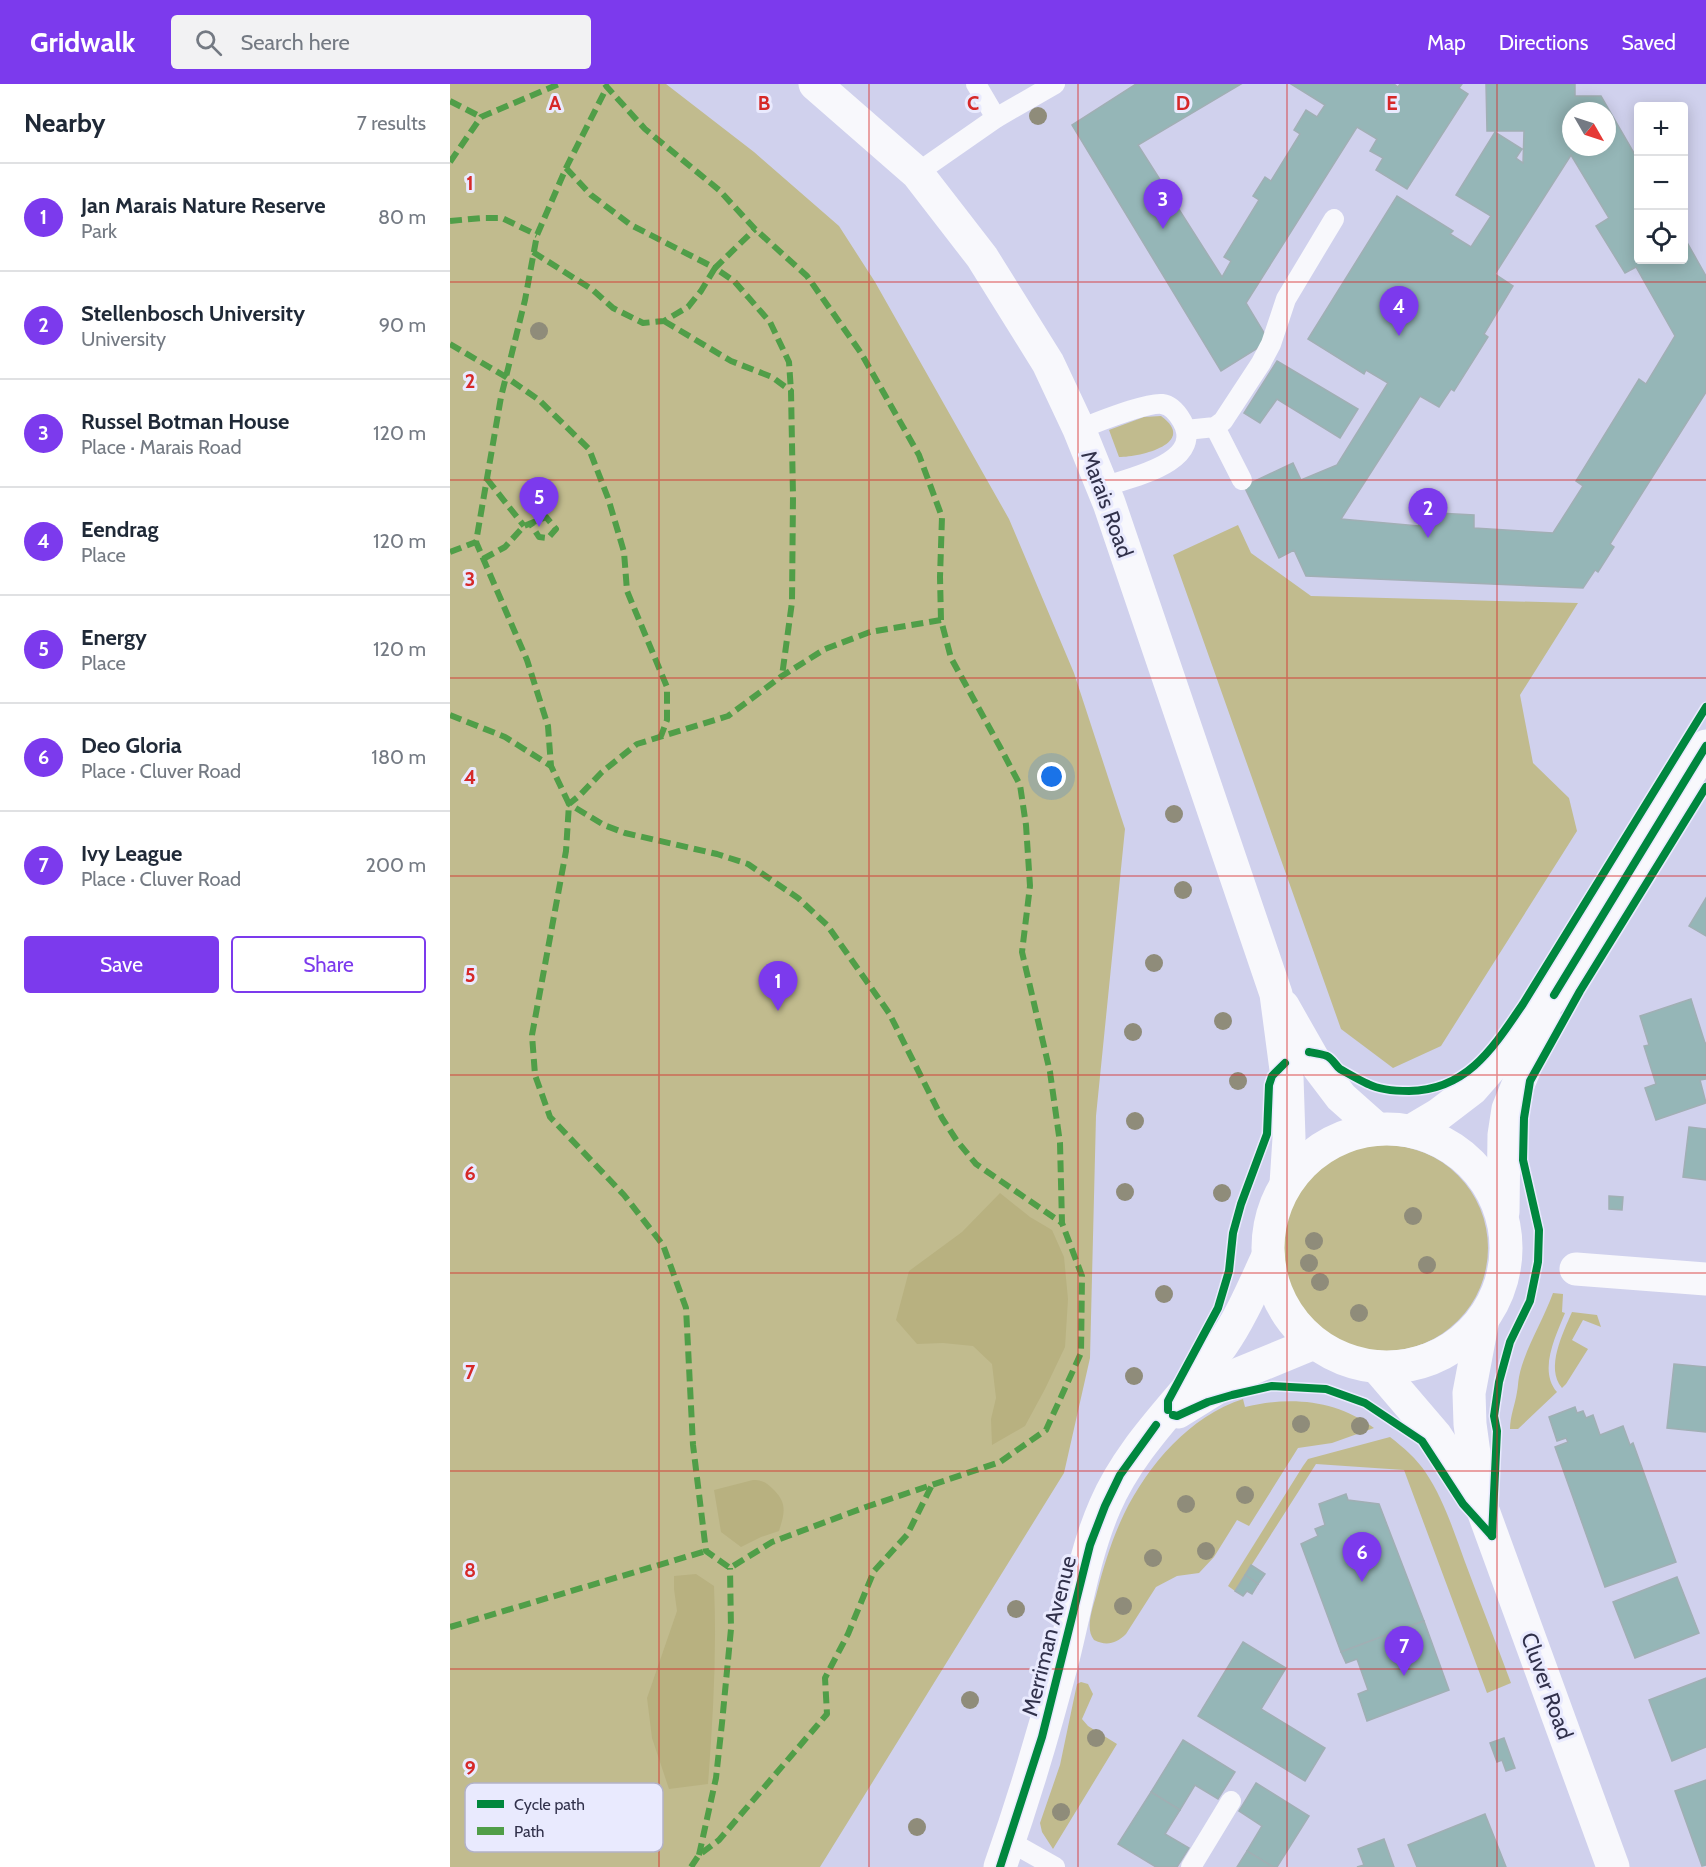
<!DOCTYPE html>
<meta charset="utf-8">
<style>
:root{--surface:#fff;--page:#f2f2f3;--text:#1f2937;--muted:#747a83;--line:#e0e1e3;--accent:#7c3aed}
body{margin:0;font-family:Cabin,sans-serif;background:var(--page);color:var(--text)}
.controls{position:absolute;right:18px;top:18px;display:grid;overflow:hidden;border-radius:6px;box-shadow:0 3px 15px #0003}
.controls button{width:54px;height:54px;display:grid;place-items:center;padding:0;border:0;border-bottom:2px solid var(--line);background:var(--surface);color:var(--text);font:30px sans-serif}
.compass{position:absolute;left:1112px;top:18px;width:54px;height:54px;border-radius:50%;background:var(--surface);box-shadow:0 3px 15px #0003;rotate:129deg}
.you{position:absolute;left:602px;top:693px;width:21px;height:21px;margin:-15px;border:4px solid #fff;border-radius:50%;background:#1a73e8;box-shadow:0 0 0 9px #1a73e833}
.badge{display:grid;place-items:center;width:39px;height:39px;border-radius:50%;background:var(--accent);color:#fff;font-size:20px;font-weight:700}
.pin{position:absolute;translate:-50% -50px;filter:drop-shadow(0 2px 3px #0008)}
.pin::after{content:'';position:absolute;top:32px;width:21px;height:18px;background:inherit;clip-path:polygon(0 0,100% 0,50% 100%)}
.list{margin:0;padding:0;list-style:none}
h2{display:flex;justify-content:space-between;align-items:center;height:78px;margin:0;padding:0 24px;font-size:26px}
h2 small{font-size:20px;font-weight:400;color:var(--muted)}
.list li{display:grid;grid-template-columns:39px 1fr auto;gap:18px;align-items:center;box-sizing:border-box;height:108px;padding:0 24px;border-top:2px solid var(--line)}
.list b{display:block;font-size:22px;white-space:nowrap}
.list p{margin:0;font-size:20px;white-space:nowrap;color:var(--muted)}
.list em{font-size:20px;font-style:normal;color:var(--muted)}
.actions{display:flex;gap:12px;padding:18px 24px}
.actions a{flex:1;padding:14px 0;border:2px solid var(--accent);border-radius:6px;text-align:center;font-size:21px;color:var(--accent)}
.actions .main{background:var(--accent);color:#fff}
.icon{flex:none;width:33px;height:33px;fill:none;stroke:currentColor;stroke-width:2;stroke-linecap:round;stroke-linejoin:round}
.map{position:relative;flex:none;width:1256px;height:1783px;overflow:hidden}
header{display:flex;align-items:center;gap:36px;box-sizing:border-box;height:84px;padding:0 30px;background:var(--accent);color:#fff}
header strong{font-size:28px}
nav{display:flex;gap:33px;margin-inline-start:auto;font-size:21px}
.search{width:420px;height:54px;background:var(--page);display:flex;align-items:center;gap:15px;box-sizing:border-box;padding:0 21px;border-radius:6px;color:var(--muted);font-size:22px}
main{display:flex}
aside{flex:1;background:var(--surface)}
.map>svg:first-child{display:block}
.green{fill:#c1bb8e}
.forest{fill:#b8b180}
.building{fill:#95b6b7;stroke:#a0afb4;stroke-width:1.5;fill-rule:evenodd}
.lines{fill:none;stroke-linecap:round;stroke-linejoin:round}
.lane{stroke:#f8f8fc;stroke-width:20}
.street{stroke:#f8f8fc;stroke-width:33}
.secondary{stroke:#f8f8fc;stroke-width:33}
.quiet{stroke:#509e48;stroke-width:6;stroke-dasharray:12 6;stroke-linecap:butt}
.cycleway-casing{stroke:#e9eafe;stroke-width:11}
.cycleway{stroke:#00873e;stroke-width:8}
.tree{fill:#8f8c7a}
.grid{fill:none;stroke:#d62828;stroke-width:1.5;stroke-opacity:0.55}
.labels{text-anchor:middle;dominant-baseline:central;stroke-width:6;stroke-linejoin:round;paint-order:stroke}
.street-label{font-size:22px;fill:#31314b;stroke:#e9eafe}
.key{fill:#e9eafe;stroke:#b2b2c8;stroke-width:1.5}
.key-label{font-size:16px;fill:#31314b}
.grid-label{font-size:20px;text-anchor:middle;font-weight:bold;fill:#d62828;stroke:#e9eafe;stroke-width:6;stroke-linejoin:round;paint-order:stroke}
</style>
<header>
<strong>Gridwalk</strong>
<div class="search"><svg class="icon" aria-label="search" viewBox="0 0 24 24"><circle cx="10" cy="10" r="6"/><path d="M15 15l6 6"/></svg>Search here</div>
<nav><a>Map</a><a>Directions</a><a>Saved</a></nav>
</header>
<main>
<aside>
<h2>Nearby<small>7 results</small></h2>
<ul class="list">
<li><span class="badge">1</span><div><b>Jan Marais Nature Reserve</b><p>Park</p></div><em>80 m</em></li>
<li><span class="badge">2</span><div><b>Stellenbosch University</b><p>University</p></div><em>90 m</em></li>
<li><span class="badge">3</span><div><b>Russel Botman House</b><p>Place · Marais Road</p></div><em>120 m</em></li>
<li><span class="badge">4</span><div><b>Eendrag</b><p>Place</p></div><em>120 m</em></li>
<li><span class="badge">5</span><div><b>Energy</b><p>Place</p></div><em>120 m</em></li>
<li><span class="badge">6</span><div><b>Deo Gloria</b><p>Place · Cluver Road</p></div><em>180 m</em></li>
<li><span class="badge">7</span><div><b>Ivy League</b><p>Place · Cluver Road</p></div><em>200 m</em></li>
</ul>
<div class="actions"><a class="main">Save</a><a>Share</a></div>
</aside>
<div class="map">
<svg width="1256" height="1783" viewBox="0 0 1256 1783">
<rect width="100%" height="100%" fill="#d0d1ed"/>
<g class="green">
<polygon points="0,0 216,0 304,68 389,142 425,198 559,435 624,589 675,745 646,1032 640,1274 614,1389 370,1783 0,1783"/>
<path d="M711 332C748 359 691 373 669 373L659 346 694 333Z"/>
<polygon points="788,441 801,469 861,512 1128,519 1070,611 1083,679 1119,714 1127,747 991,962 943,984 891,945 723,471"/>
<circle cx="935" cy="1164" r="103"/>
<path d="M1103 1209 1113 1210 1112 1228 1115 1229C1106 1252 1088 1286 1107 1308L1068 1345H1060C1060 1332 1065 1321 1067 1308 1068 1303 1068 1298 1069 1293 1075 1264 1093 1237 1103 1209Z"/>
<path d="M1122 1228 1147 1231 1151 1243 1133 1236 1122 1256 1138 1265 1116 1300 1112 1304C1095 1284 1113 1249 1122 1228Z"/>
<path d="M793 1315 795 1323C841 1312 886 1316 924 1344L882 1359 848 1364 799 1442 787 1436 764 1473 749 1489 727 1492 706 1503 676 1550C666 1560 656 1562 644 1556 634 1544 644 1521 647 1508 654 1481 662 1455 674 1430 698 1381 740 1332 793 1315Z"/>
<path d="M940 1353C953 1363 967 1375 976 1389 994 1416 1004 1448 1015 1478 1030 1518 1046 1559 1061 1599L1037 1609 954 1386 866 1380 785 1507 778 1502 853 1382 858 1375Z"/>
<polygon points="631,1598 638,1600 643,1610 632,1635 638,1642 667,1660 603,1765 592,1748 590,1739 610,1681 627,1600"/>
</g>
<g class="forest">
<polygon points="550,1109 580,1133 602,1146 614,1173 618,1215 615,1263 595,1305 575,1342 542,1361 541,1335 546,1314 542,1280 523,1262 493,1259 467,1260 446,1236 459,1187 512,1148"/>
<path d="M303 1396C313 1396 317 1399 324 1406 338 1420 334 1430 329 1447L311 1453 291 1463 271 1448 264 1406Z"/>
<path d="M246 1490 264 1502C267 1568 263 1634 258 1700L219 1705 202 1654 197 1614 227 1527 224 1505V1492Z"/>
</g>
<g class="building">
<polygon points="686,0 791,0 688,61 772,193 781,177 774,173 809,116 803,112 815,93 821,97 850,50 844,46 856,26 867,33 875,21 841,0 944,0 948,3 950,0 1012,0 1009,4 1018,10 957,105 926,86 933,74 920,67 927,55 907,43 796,219 819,257 771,287 622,41"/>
<path d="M1036 0H1125V12H1151L1188 76V176H1234V153L1256 192V308L1160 460 1164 463 1148 488 1145 486 1133 504 856 492 844 466 829 474 794 402 843 379 851 396 887 381 938 299 916 286 914 290 858 255 947 112 1003 147 1000 150 1021 163 1041 132 1006 111 1045 48 1072 65 1066 74 1073 79 1074 47H1037ZM1121 27H1157V63H1121ZM1121 71 1159 134 1146 142 1175 189 1186 183 1225 252 1196 300 1189 295 1126 397 1133 402 1103 449 1024 444V431L970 428 969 442 891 435 970 312 989 323 1001 305 1004 307 1038 253 1034 250 1063 202 1045 190Z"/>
<polygon points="827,277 908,325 890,354 827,315 810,339 794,329"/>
<polygon points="1256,814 1256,852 1239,842"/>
<polygon points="1241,915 1255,959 1256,959 1256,995 1250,996 1256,1019 1206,1036 1195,1004 1206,1000 1194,962 1199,961 1190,932"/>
<polygon points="1239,1043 1256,1045 1256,1096 1233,1093"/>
<polygon points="1159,1112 1173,1113 1172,1126 1159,1125"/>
<polygon points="1224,1280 1256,1283 1256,1348 1217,1344"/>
<polygon points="1125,1323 1127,1329 1133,1327 1136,1334 1143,1331 1150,1351 1173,1342 1180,1361 1183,1359 1226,1478 1155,1503 1105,1363 1118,1358 1116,1354 1107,1357 1099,1333"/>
<polygon points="896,1410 898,1416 929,1420 974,1537 891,1568 851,1460 868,1452 865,1445 875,1441 869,1420"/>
<polygon points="801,1481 815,1490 808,1500 795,1491"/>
<polygon points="795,1491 808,1500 802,1510 797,1507 793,1512 785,1507"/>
<polygon points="1227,1493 1249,1549 1185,1574 1163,1518"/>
<polygon points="974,1537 999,1606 917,1637 908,1610 918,1606 907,1575 896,1579 891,1568"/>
<polygon points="793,1558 836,1584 811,1625 875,1664 855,1697 748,1632"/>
<polygon points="1256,1594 1256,1663 1222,1677 1199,1616"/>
<polygon points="1054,1654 1065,1684 1056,1687 1052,1676 1047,1678 1040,1659"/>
<polygon points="733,1656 785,1688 768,1715 745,1701 730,1726 701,1708"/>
<polygon points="1256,1696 1256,1781 1252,1782 1225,1707"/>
<polygon points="806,1699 859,1732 827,1783 823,1783 797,1767 812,1742 789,1727"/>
<polygon points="701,1708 730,1726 715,1750 739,1764 727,1783 706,1783 668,1760"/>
<polygon points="1035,1730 1056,1783 967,1783 958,1761"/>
<polygon points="934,1755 944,1783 907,1783 914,1781 908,1765"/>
<polygon points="797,1767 823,1783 787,1783"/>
</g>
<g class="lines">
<g class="lane">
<polyline points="526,0 546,34"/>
<polyline points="467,89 546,34 605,0"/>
<polyline points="765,343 792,396"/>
<path d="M629 345C646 339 697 318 712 320 721 321 728 330 732 337 756 379 678 394 653 403"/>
<polyline points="736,346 765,343 773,337 811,279 821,260 836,215 884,135"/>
<polyline points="559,1757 605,1783"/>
<polyline points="741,1783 781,1717"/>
</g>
<polyline class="street" points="1126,1185 1256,1195"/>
<g class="secondary">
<polyline points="365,0 467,89 532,173 598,279 629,345 659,419 826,910 837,993 839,1054 836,1100"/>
<polyline points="833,922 866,980 891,1013 927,1045"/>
<circle cx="937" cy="1164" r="119"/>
<polyline points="961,1047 988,1031 1022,1005 1104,911 1256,662"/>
<polyline points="1053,1128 1054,1051 1058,1025 1095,935"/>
<polyline points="1033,1235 1019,1309 1020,1340 1031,1421 1163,1783"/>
<polyline points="927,1283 986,1352 1027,1414"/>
<polyline points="728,1328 791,1289 864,1259"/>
<path d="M550 1783C574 1715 595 1645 613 1575 626 1524 634 1470 655 1422 682 1359 734 1315 772 1261 791 1234 804 1202 818 1172"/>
</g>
<g class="quiet">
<polyline points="155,0 157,3 195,45 269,106 305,145 357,192 411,269 469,371 492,433 490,493 491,536 501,574 550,663 570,701 576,741 580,802 572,868 600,988 610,1059 612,1139 632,1192 631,1269 596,1346 550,1378 413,1424 322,1458 280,1484 256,1467 243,1361 236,1224 213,1161 174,1111 100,1033 85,991 82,951 116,767 119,720 101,682 98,642 77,576 26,458 51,313 75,216 87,151 116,84 157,3"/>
<polyline points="0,17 31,33"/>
<polyline points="0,78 31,33 109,0"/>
<polyline points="116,84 141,111 181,141 265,184 305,145"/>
<polyline points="0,137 32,134 52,134 87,151"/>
<polyline points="83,168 143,206 163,224 193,239 214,237 238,223 251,207 265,184 284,197 320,238 339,278 341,307"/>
<polyline points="214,237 281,277 322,293 341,307 343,412 342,518 332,592"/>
<polyline points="0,260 56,293 89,316 139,365 158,414 174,468 177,507 217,603 217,636 211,652"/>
<polyline points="37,395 74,442"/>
<polyline points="0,468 26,458"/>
<polyline points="33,475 55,463 74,442 96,433 106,445 98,454 89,453 80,439"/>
<polyline points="491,536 420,548 375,565 332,592 278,632 187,660 152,688 130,711 119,720 154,741 175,749 267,770 298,780 348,814 377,841 439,929 492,1034 507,1057 526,1080 612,1139"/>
<polyline points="0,631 55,653 101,682"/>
<polyline points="0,1543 256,1467"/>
<polyline points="249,1771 266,1694 272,1639 281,1545 280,1484"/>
<polyline points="241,1783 249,1771 269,1756 377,1630 375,1594 398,1550 424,1487 457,1451 482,1401"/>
</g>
<defs>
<g id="cycleway">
<polyline points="1104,911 1256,662"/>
<path d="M859 968C865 969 872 970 877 972 883 975 885 981 890 985 899 990 909 996 918 1000 930 1006 946 1007 959 1007 1017 1006 1043 964 1073 920L1256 623"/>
<polyline points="718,1326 718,1317 768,1224 779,1187 783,1149 791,1120 817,1050 819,1001 822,992 835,979"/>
<polyline points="723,1331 727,1332 758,1318 782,1311 822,1302 876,1305 915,1319 972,1357 1013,1420 1042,1452"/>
<polyline points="1042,1452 1047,1347 1044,1332 1049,1298 1060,1258 1080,1217 1088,1178 1089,1146 1073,1076 1074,1034 1080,997 1130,907 1256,703"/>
<polyline points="550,1783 592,1653 640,1461 655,1422 670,1391 706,1341"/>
</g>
</defs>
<use href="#cycleway" class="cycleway-casing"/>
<use href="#cycleway" class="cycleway"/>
</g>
<g class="tree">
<circle cx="588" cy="32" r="9"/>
<circle cx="89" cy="247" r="9"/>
<circle cx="724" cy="730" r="9"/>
<circle cx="733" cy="806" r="9"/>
<circle cx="704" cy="879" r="9"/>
<circle cx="773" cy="937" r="9"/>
<circle cx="683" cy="948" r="9"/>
<circle cx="788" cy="997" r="9"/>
<circle cx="685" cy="1037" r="9"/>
<circle cx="675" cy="1108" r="9"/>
<circle cx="772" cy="1109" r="9"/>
<circle cx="963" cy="1132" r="9"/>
<circle cx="864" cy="1157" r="9"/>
<circle cx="859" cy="1179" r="9"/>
<circle cx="977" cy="1181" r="9"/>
<circle cx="870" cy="1198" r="9"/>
<circle cx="714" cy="1210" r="9"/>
<circle cx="909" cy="1229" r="9"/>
<circle cx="684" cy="1292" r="9"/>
<circle cx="851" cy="1340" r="9"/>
<circle cx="910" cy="1342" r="9"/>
<circle cx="795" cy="1411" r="9"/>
<circle cx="736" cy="1420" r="9"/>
<circle cx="756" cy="1467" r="9"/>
<circle cx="703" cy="1474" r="9"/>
<circle cx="673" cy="1522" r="9"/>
<circle cx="566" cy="1525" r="9"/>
<circle cx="520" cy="1616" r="9"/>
<circle cx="646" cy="1654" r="9"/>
<circle cx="611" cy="1728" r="9"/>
<circle cx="467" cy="1743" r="9"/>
</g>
<path class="grid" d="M209 0V1783M419 0V1783M628 0V1783M837 0V1783M1047 0V1783M0 198H1256M0 396H1256M0 594H1256M0 792H1256M0 991H1256M0 1189H1256M0 1387H1256M0 1585H1256"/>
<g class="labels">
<g class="street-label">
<text transform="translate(657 420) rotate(70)">Marais Road</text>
<text transform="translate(599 1552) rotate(-76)">Merriman Avenue</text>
<text transform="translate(1097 1602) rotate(70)">Cluver Road</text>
</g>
</g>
<rect x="15" y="1699" width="198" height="69" rx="9" class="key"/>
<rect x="27" y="1716" width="27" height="8" fill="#00873e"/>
<rect x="27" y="1743" width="27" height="8" fill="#509e48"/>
<g class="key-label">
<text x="64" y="1726">Cycle path</text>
<text x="64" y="1753">Path</text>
</g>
<g class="grid-label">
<text x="105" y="26">A</text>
<text x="314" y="26">B</text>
<text x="523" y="26">C</text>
<text x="733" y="26">D</text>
<text x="942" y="26">E</text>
<text x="20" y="106">1</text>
<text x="20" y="304">2</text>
<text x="20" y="502">3</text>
<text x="20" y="700">4</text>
<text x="20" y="898">5</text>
<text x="20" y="1096">6</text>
<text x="20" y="1295">7</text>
<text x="20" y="1493">8</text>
<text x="20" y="1691">9</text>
</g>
</svg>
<div class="controls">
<button>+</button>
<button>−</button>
<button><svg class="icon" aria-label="locate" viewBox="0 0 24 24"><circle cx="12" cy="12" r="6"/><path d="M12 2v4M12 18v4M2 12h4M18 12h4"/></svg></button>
</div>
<svg class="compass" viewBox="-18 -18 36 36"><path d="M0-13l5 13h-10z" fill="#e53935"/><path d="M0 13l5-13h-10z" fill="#747a83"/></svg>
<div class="you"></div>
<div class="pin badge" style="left:328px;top:927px">1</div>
<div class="pin badge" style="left:978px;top:454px">2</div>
<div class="pin badge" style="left:713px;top:145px">3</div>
<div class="pin badge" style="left:949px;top:252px">4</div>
<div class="pin badge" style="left:89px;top:443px">5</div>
<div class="pin badge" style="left:912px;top:1498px">6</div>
<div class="pin badge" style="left:954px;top:1592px">7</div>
</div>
</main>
